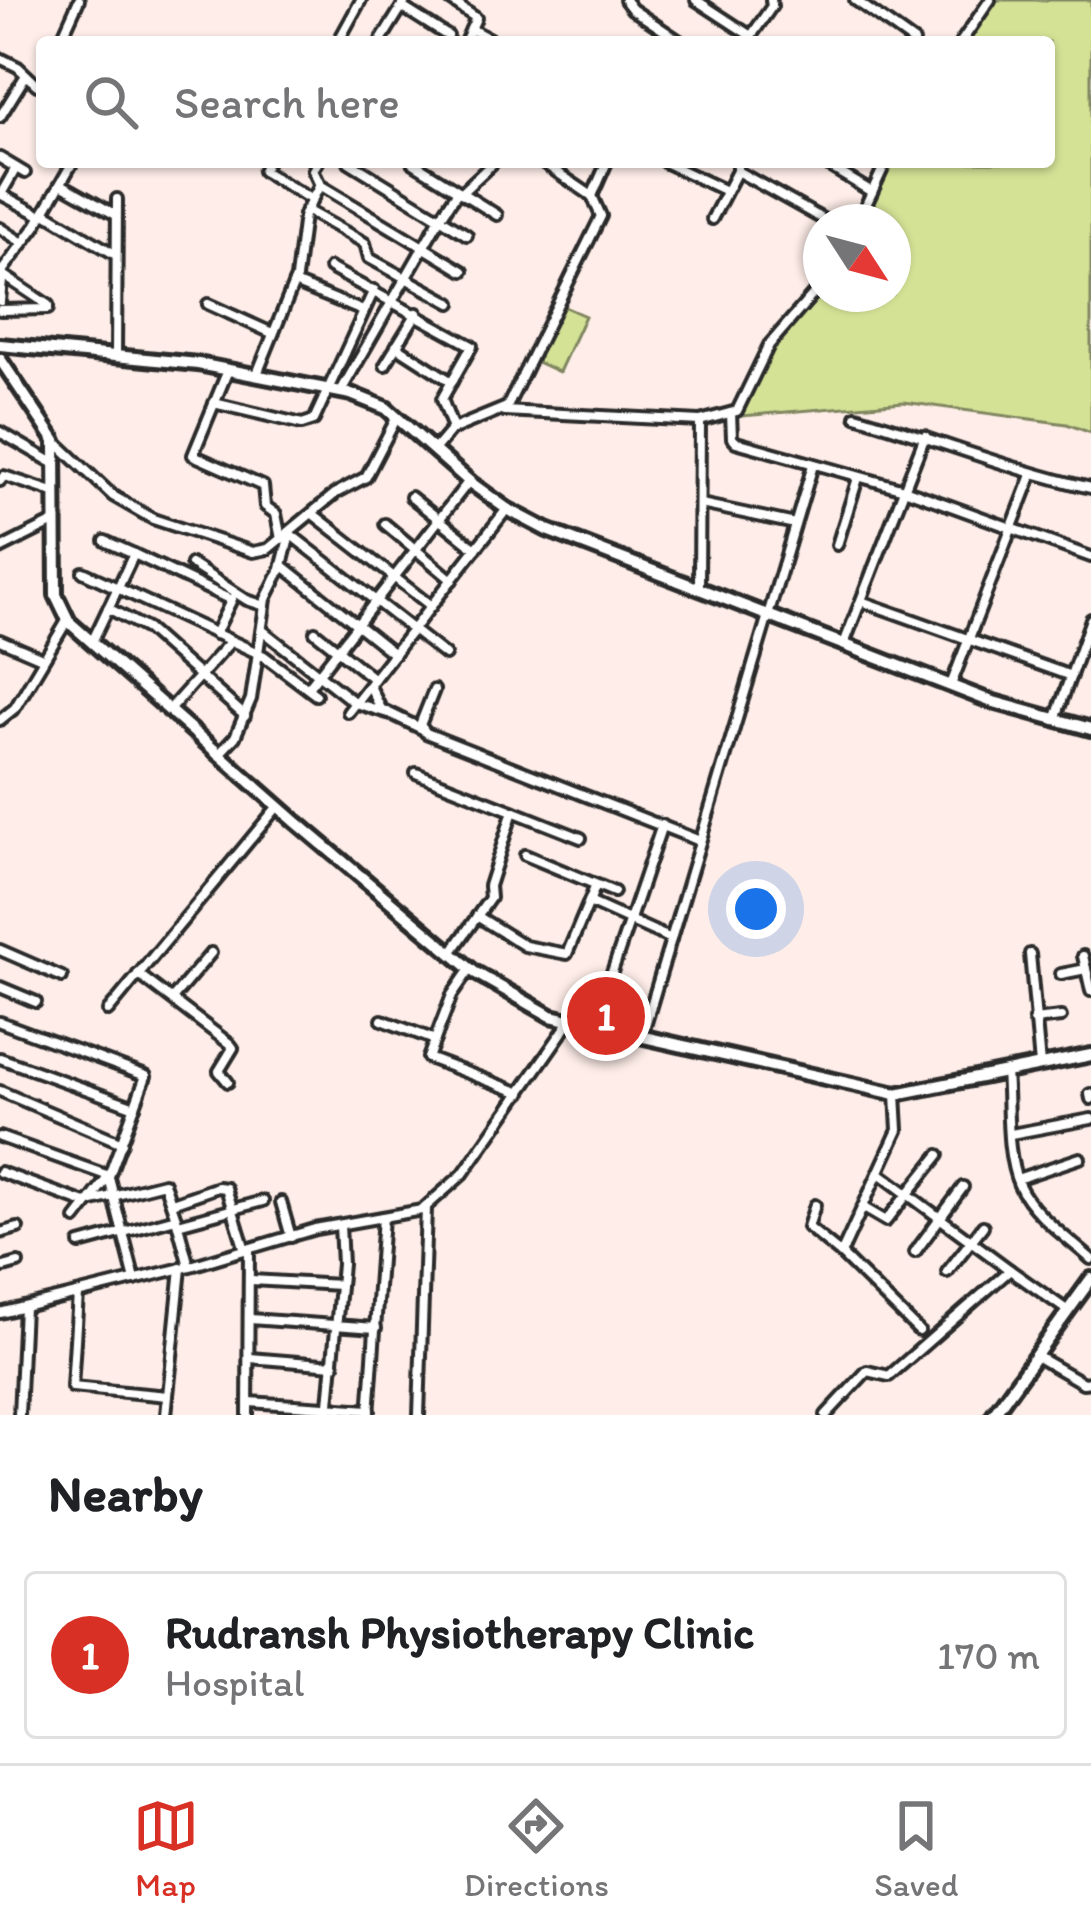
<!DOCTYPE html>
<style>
:root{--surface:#fff;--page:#f2f2f2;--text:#202124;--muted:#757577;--line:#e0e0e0;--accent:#d93025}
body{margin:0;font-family:Itim,sans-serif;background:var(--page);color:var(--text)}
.compass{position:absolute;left:803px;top:204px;width:108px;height:108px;border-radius:50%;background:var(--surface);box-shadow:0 3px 9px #0004;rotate:126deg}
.you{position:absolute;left:756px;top:909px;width:42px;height:42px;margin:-30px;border:9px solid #fff;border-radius:50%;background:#1a73e8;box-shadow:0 0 0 18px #1a73e833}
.badge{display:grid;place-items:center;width:78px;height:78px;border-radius:50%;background:var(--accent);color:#fff;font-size:39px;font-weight:700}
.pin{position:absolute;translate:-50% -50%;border:6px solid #fff;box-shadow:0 3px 12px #0006}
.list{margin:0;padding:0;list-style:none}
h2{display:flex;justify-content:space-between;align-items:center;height:156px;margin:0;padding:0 48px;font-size:51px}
h2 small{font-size:39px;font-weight:400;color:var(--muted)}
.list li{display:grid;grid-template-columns:78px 1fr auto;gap:36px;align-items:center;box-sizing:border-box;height:168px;margin:0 24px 24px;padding:0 24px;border:3px solid var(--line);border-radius:12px}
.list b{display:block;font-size:45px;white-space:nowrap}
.list p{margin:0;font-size:39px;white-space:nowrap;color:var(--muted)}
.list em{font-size:39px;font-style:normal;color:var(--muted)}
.icon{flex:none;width:66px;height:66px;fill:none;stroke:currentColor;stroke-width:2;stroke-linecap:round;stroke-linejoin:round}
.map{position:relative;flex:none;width:1091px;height:1415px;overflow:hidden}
.search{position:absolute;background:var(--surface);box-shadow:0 3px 9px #0004;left:36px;right:36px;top:36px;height:132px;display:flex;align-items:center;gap:30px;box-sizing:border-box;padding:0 42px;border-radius:12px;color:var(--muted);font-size:45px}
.sheet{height:348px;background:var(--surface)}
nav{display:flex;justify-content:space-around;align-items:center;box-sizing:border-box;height:168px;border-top:3px solid var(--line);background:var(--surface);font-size:33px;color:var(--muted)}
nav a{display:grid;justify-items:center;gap:6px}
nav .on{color:var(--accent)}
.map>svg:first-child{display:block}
.green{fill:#d4e296;stroke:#808660;stroke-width:3}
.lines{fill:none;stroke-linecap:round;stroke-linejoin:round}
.street-casing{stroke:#2b2b2b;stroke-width:16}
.secondary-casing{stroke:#2b2b2b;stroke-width:20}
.primary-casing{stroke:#2b2b2b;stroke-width:20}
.street{stroke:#fff;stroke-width:8}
.secondary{stroke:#fff;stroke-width:10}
.primary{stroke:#fff;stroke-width:10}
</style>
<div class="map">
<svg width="1091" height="1415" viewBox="0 0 1091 1415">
<rect width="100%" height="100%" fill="#feede8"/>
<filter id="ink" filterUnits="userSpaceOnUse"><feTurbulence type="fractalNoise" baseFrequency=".00833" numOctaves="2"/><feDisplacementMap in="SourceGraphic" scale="24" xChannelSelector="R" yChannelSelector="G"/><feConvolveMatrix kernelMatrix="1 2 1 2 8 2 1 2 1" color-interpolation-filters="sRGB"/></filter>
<g filter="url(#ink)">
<g class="green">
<path d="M992 0H1091V433L1067 424 904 402 741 416C762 353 776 336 821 288V294H893V222H860L887 162H1049V42H964Z"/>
<polygon points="560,305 585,316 559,372 535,361"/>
</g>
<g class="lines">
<defs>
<g id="street">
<polyline points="450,0 476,18 465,42"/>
<polyline points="625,0 632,9 681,42"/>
<polyline points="696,0 751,36"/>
<polyline points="855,0 914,42"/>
<polyline points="402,7 448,36"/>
<polyline points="471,29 495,42"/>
<polyline points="60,42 79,0"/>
<polyline points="338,42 361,0"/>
<polyline points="380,42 406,0"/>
<polyline points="747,42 772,6 771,0"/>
<polyline points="961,42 990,0"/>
<polyline points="0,58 18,67 37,85 42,83"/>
<polyline points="0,117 26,75"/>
<polyline points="0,158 25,173"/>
<polyline points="267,162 263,171 312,200"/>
<polyline points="318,162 313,170 320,185 463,271"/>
<polyline points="412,162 497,215"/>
<polyline points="664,162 726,191"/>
<polyline points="822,162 872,192"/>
<polyline points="737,171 828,222"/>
<polyline points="61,184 116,215"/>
<polyline points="458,191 440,218 467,235"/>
<polyline points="461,193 494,162"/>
<polyline points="0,194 42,216"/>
<polyline points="1,194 16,168"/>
<polyline points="592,196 607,162"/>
<polyline points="306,210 365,243 369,258 451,303"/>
<polyline points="44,212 116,255"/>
<polyline points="712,219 737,171 737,162"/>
<polyline points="858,222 886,162"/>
<polyline points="0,228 23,243"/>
<polyline points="330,268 472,346 442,399 453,429"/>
<polyline points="294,283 363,311"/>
<polyline points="0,301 3,270 36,226 73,162"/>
<polyline points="208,304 272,333"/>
<polyline points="0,310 48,309 48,305 3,275"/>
<polyline points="396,346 452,382"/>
<polyline points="116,356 117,199"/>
<polyline points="385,365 417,313"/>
<polyline points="228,370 193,455 263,486 265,506 276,514 281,539"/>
<polyline points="257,374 296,278 304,215 320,185"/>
<polyline points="341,391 440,218 349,162"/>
<polyline points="214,403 302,424 314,420 374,290"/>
<polyline points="504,411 700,421"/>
<polyline points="731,413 732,438 736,442 904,489 1091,557"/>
<path d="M856 416C935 439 1011 470 1091 488"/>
<polyline points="0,432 55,464"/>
<polyline points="56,442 113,496 153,519 253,552 268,549 336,493 366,477 397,417"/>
<polyline points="434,450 451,430 507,407 601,216 592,196 542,162"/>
<polyline points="0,481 4,476 56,493"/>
<polyline points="411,497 476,549"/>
<polyline points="701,504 795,524"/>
<polyline points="313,514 431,606"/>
<polyline points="385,524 452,580"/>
<polyline points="105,541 134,554"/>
<polyline points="837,545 858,478"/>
<polyline points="0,549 54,522"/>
<polyline points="191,564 247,600 265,606"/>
<polyline points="282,565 394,654"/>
<polyline points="83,572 264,656 316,695"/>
<polyline points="699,588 700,421 737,411 769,345 821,285"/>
<polyline points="861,601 1071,676"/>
<polyline points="108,608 147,629 245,716"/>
<polyline points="262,630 355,703 388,713"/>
<polyline points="315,632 374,679"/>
<polyline points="215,634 232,599"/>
<polyline points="0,640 42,658"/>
<polyline points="92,642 134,554 231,600"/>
<polyline points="844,644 925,436"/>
<polyline points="951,685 1032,475"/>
<polyline points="370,686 381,709 420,728"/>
<polyline points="308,688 469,481"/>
<polyline points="434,690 420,725 426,733 700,841"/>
<polyline points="169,710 230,642"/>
<polyline points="348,712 507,509"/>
<polyline points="0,720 15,708 68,619"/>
<polyline points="1055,720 1091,619"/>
<polyline points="219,754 235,737 251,699 266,599 281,569 290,534 445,655"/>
<polyline points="416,773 581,838"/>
<polyline points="525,855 614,892"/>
<polyline points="589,902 671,939"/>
<polyline points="477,916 525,946 567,954 596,885"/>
<polyline points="0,950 62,977"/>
<polyline points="451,953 490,898 489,886 513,811"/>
<polyline points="1030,954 1040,1065"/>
<polyline points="1083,956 1091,991"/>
<polyline points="470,969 452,995 428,1058 521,1093"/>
<polyline points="138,974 230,1044 233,1048 219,1071 228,1082"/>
<polyline points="1061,974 1086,969"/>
<polyline points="0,987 36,1002"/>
<polyline points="172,999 211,953"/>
<polyline points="108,1011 278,806"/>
<polyline points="382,1020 435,1040"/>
<polyline points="1034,1020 1061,1017"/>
<polyline points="0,1022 146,1076 109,1176 76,1219"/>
<polyline points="594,1025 662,825"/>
<polyline points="642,1036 813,465"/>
<polyline points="0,1058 135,1107"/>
<path d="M1006 1072C1009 1106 1005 1153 1019 1185 1032 1214 1068 1238 1091 1259"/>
<polyline points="0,1091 122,1143"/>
<polyline points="896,1094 898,1130 841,1254 919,1331"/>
<polyline points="1090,1094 1091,1099"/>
<polyline points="1011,1134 1091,1119"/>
<polyline points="0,1137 109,1176"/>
<polyline points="0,1172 85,1203 164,1183 176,1218"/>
<polyline points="109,1178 135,1280"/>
<polyline points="1017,1179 1080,1158"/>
<polyline points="281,1202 291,1237"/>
<polyline points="172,1203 218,1187 226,1188 245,1250"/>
<polyline points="815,1205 808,1227 841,1254"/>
<polyline points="864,1208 886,1221 939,1155"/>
<polyline points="178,1224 263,1201"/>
<polyline points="0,1233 18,1228"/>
<polyline points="80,1244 176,1218 189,1266"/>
<polyline points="915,1252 963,1187"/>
<polyline points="0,1268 18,1263"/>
<polyline points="1010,1270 1068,1311"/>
<polyline points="947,1272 983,1226"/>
<polyline points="251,1280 340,1285"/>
<polyline points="78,1294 72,1387 168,1396"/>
<polyline points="0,1313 194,1265 315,1229 422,1210 463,1174 570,1021"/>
<polyline points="250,1319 376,1328"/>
<polyline points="1036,1356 1083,1383 1091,1382"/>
<polyline points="250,1358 334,1365"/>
<polyline points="249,1402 370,1410"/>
<polyline points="19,1415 24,1307"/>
<polyline points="166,1415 181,1268"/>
<polyline points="248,1415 249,1249"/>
<polyline points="328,1415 342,1264 340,1225"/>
<polyline points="369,1415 383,1217"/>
<polyline points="419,1415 426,1208"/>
<polyline points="826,1415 867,1371 889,1376 1010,1270 879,1173"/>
</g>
<g id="secondary">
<polyline points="0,345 198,364 351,394 386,408 471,483 507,509 547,530 990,701 1091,729"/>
<polyline points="0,359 55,441 56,595 69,622 296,822 474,972 551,1016 896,1094 1091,1055"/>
</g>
<polyline id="primary" points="993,1415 1091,1279"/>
</defs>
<use href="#street" class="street-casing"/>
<use href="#secondary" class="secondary-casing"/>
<use href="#primary" class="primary-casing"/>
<use href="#street" class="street"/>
<use href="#secondary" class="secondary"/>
<use href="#primary" class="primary"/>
</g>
</g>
</svg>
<svg class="compass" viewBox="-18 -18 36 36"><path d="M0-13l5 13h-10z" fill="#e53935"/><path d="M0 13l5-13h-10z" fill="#757577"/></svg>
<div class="you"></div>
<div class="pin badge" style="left:606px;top:1016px">1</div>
<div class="search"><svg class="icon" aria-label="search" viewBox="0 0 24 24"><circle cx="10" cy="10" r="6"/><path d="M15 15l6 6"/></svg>Search here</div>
</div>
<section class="sheet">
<h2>Nearby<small></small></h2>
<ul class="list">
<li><span class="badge">1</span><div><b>Rudransh Physiotherapy Clinic</b><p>Hospital</p></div><em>170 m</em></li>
</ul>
</section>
<nav>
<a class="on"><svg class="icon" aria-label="map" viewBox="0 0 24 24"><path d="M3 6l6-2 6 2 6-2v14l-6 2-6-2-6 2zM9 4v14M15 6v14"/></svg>Map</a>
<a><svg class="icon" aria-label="directions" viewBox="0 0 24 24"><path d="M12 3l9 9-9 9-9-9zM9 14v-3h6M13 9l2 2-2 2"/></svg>Directions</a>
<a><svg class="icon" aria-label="saved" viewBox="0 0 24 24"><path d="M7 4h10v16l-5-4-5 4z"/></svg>Saved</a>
</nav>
